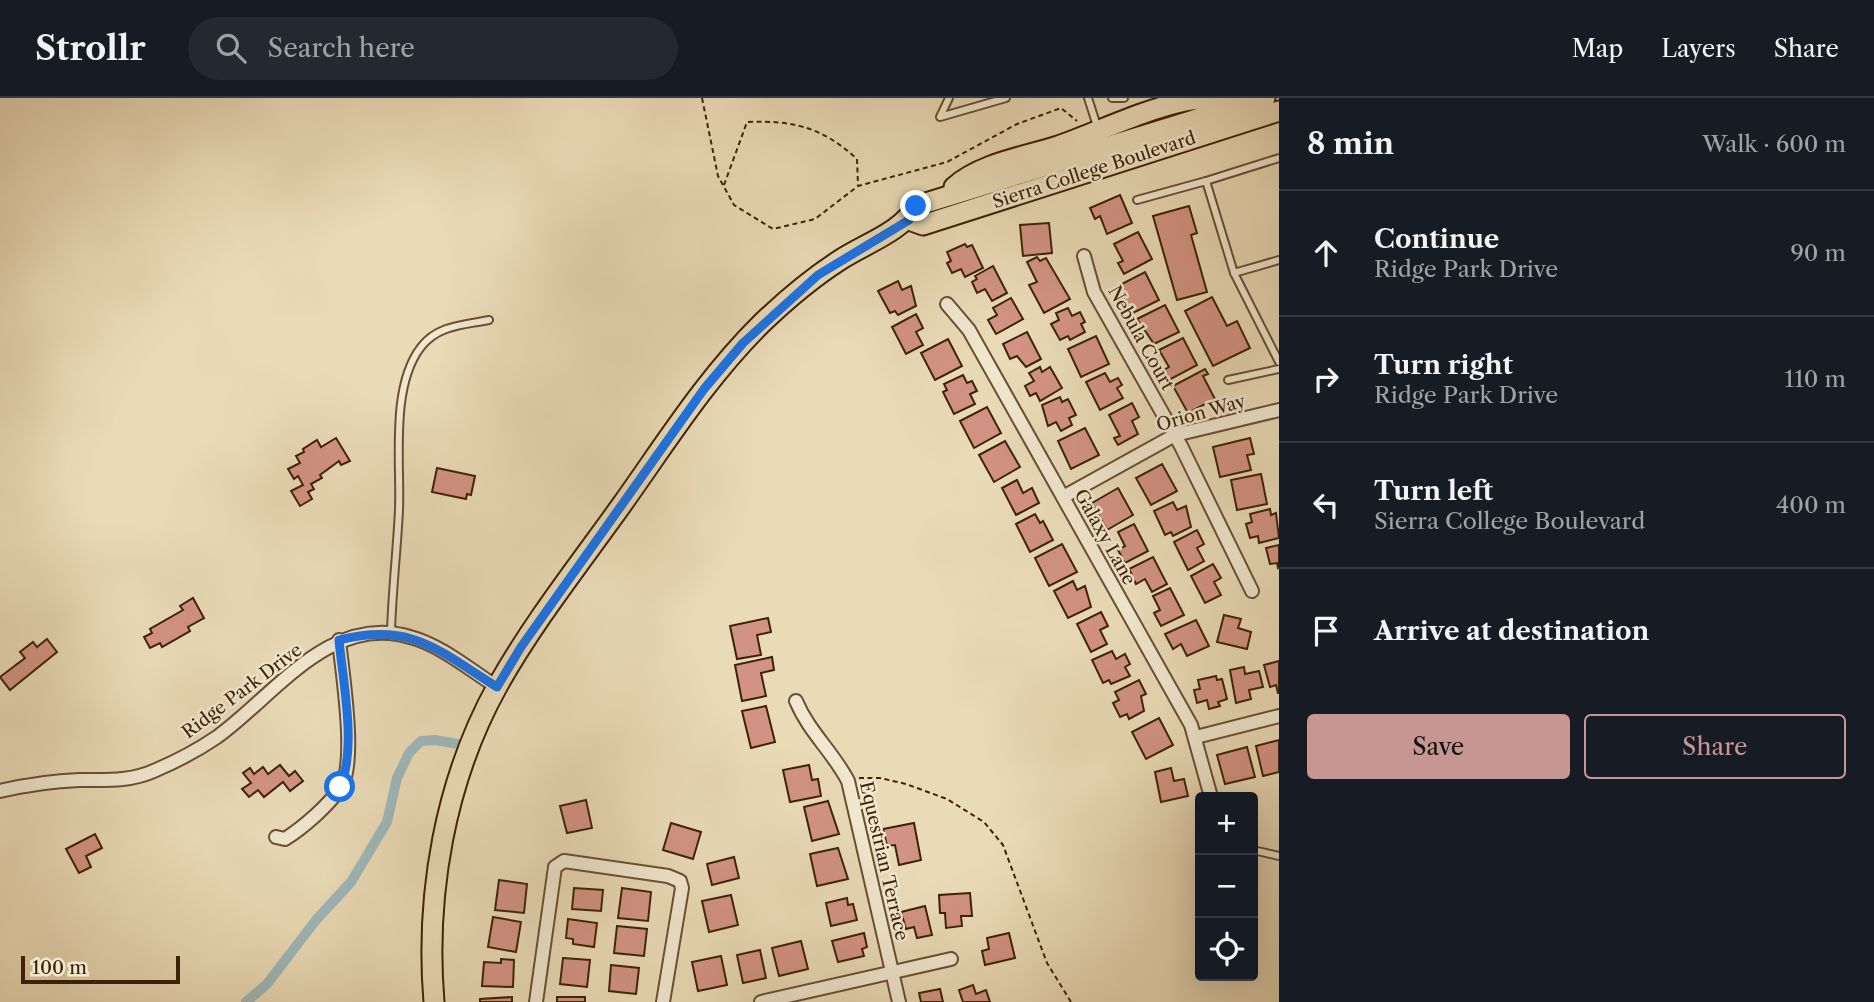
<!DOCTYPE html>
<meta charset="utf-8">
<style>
:root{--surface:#171b24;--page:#242831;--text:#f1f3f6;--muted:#9ea1a6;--line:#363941;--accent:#c59692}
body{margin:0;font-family:"Libre Caslon Text",serif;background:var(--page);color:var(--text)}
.controls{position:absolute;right:21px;bottom:21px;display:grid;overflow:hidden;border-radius:7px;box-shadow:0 7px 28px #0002}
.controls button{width:63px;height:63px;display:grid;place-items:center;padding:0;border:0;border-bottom:2px solid var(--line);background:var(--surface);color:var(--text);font:35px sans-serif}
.scale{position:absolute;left:21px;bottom:18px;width:159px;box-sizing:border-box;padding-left:7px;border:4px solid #3d2207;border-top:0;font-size:19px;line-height:24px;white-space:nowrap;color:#3d2207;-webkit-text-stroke:5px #f1e8d0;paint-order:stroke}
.stop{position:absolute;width:21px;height:21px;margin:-16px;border:5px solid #1a73e8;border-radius:50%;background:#fff}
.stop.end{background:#1a73e8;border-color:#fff;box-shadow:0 2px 7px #0008}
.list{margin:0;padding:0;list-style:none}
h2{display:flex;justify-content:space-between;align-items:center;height:91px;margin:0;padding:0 28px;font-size:30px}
h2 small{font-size:23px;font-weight:400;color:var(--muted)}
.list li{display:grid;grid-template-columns:46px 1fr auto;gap:21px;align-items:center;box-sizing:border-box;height:126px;padding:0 28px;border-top:2px solid var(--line)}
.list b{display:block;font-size:26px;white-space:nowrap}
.list p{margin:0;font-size:23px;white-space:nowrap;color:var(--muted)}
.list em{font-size:23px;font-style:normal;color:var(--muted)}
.actions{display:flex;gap:14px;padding:21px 28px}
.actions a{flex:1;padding:16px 0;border:2px solid var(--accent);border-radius:7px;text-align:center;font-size:24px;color:var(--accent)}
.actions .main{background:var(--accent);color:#111}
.icon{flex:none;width:38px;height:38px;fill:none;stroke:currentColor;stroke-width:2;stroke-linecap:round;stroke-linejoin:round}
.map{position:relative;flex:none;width:1279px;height:904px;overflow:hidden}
header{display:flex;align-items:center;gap:42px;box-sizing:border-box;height:98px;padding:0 35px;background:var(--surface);border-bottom:2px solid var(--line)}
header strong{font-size:33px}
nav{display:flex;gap:38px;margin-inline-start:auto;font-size:24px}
.search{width:490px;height:63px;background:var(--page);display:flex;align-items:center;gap:18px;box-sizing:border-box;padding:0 24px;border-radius:38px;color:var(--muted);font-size:26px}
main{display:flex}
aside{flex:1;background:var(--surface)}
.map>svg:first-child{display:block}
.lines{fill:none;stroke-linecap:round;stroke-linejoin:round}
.canal{stroke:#9eb8ba;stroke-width:10}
.building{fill:#d39384;stroke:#3d2207;stroke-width:2}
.service-casing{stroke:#685033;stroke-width:10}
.minor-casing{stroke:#685033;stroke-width:16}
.primary-casing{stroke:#3d2207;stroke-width:23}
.path{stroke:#3d2207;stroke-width:2;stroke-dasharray:5 3.5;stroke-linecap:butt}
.service{stroke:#f1e8d0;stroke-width:6}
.minor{stroke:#f1e8d0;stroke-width:12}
.primary{stroke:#eadbb7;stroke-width:19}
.route{stroke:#1a73e8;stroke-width:9}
.labels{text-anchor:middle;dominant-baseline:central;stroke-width:5;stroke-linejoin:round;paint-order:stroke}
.street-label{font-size:18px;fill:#3d2207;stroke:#f1e8d0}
</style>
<header>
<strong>Strollr</strong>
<div class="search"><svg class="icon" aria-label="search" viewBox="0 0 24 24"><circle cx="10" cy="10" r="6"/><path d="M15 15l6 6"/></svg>Search here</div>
<nav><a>Map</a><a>Layers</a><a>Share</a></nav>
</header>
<main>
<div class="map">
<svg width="1279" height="904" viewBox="0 0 1279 904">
<rect width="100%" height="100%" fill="#eadbb7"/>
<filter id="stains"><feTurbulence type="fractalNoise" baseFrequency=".00286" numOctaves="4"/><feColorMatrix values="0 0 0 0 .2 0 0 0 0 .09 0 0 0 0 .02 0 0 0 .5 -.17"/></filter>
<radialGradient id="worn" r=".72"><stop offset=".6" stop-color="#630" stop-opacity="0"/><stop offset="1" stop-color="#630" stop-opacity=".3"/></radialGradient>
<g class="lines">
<polyline class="canal" points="246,904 267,886 316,822 351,784 387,724 397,680 409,655 421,643 435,642 458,646"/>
</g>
<g class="building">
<polygon points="1120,97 1132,125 1107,136 1100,118 1095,121 1090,110"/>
<polygon points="1189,108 1197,135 1191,137 1207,194 1177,202 1153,118"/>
<polygon points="1049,125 1052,155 1023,158 1020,127"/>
<polygon points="1138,134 1152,161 1124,176 1118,165 1123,163 1114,146"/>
<polygon points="965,146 967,149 972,147 983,170 965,179 961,171 952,175 947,165 951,163 947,154"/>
<polygon points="1037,159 1040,163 1046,160 1070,201 1044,215 1029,187 1037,184 1027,164"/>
<polygon points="993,168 1007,195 992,203 985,191 977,195 972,184 977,181 975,178"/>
<polygon points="1145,174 1159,202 1131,216 1118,188"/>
<polygon points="898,183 902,192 911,188 916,208 898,217 895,213 890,215 878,193"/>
<polygon points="1212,199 1227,228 1237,223 1250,250 1213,268 1185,213"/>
<polygon points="1011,200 1023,221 996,236 988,222 997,217 993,210"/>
<polygon points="1165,207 1179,234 1154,246 1137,221"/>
<polygon points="1068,210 1072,218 1080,214 1085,224 1081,226 1085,234 1070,242 1068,238 1060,242 1051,226 1059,222 1056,215"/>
<polygon points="916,216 923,230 916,234 923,247 906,256 892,229"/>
<polygon points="1027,234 1041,261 1026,269 1017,258 1010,261 1003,246"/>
<polygon points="1096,238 1109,266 1081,279 1068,251"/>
<polygon points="1183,240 1197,267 1169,282 1164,272 1169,269 1159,252"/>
<polygon points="948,241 962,268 935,282 921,255"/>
<polygon points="1040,269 1042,274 1050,269 1062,290 1040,303 1036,295 1030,298 1025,288 1034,283 1029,275"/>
<polygon points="1205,271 1208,276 1203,278 1215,301 1188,315 1173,288"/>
<polygon points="1105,275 1110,284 1118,280 1122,287 1117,290 1123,300 1100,312 1086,284"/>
<polygon points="963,277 967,285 972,283 977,293 970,296 975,306 954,316 943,294 947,292 944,286"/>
<polygon points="1060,299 1062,304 1068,301 1076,317 1069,320 1072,327 1061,333 1056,324 1048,328 1042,307"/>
<polygon points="1132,305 1139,319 1132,323 1138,336 1118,347 1114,340 1120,338 1109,317"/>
<polygon points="987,309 1001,335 974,350 960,323"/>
<polygon points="1085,330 1099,357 1071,371 1058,343"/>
<polygon points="336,340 350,363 341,367 339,363 320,377 322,380 311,386 314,391 308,394 312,401 300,408 291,393 303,387 298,378 294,381 288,371 300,365 296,358 304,354 303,351 317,342 321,349"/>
<polygon points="1250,340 1254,356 1247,357 1251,372 1220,379 1213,349"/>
<polygon points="1005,343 1020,369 994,384 979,357"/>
<polygon points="1162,366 1177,393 1151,407 1136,380"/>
<polygon points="437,370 475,378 471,397 467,396 466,401 432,394"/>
<polygon points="1261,376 1267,406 1237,412 1231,382"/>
<polygon points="1017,382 1023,395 1032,390 1039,405 1016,417 1002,390"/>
<polygon points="1118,390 1133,417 1107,432 1092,405"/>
<polygon points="1173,404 1177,412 1186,408 1191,429 1173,438 1171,434 1165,437 1154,413"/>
<polygon points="1270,411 1271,417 1276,415 1279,440 1259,445 1258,438 1250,440 1246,426 1252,424 1250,416"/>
<polygon points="1035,416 1040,425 1043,423 1053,442 1030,454 1016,426"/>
<polygon points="1134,426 1148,453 1125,465 1118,452 1125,448 1118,434"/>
<polygon points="1197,432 1204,446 1197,450 1204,463 1188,472 1174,444"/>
<polygon points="1062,446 1077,474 1049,488 1035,460"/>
<polygon points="1279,447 1279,469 1278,470 1277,465 1270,466 1266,450"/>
<polygon points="1153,459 1167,486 1152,494 1145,481 1136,486 1129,471"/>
<polygon points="1213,466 1221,480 1214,484 1221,497 1205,505 1191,478"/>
<polygon points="1073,483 1077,492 1085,488 1091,509 1068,520 1054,493"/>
<polygon points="1170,490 1184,517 1161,528 1154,515 1160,512 1153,498"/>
<polygon points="193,500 204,520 188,529 190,533 162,549 160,545 150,550 144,539 152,535 150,531 183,512 180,508"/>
<polygon points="1101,514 1108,528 1100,532 1107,546 1091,554 1077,526"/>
<polygon points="1224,517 1241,521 1238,530 1251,534 1247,551 1217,544"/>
<polygon points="768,520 771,534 757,537 761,557 737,561 730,528"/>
<polygon points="1196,522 1209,548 1187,558 1181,546 1173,551 1165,536"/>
<polygon points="47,541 57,554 10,592 0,579 25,560 20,554 33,544 37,549"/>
<polygon points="1112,553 1116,561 1125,556 1130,566 1125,569 1130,578 1111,586 1109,582 1103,585 1092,562"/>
<polygon points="772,559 774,572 761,575 766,598 742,603 735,567"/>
<polygon points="1279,563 1279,595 1278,595 1276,587 1270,589 1264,567"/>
<polygon points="1244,569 1245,576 1259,573 1263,589 1249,592 1251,601 1236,605 1230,572"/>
<polygon points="1216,578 1217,582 1222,581 1227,601 1218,604 1220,608 1209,611 1207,602 1197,605 1194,592 1200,591 1198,582"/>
<polygon points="1139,582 1146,596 1141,598 1144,613 1129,621 1127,616 1120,619 1113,605 1119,602 1115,594"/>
<polygon points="766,608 775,644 751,650 742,613"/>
<polygon points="1159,620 1173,647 1146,661 1132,634"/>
<polygon points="1279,642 1279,674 1263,678 1256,648"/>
<polygon points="1247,649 1255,679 1225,686 1217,657"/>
<polygon points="280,667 289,678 295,673 303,683 290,693 283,684 264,699 258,692 249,699 242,691 251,685 243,675 250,670 254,676 263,669 268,676"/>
<polygon points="809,667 812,682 818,681 821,698 790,704 783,672"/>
<polygon points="1171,670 1174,683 1184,681 1188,698 1161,704 1155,674"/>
<polygon points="586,702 592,730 567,735 560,708"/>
<polygon points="828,703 839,736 812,743 804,709"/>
<polygon points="671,725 701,734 693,761 663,752"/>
<polygon points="914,725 921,762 899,767 895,747 887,748 883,731"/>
<polygon points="95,736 102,750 86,758 91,769 79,775 66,751"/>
<polygon points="838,750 848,781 817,788 810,756"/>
<polygon points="734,759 739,780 712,787 707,766"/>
<polygon points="499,782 527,786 524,815 495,812"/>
<polygon points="574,790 603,792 601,813 572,811"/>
<polygon points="622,790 651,794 648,823 618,820"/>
<polygon points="970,795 972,818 961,818 962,828 946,830 945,815 940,815 939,797"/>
<polygon points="731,797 738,827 709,834 702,803"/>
<polygon points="847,800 848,807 853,806 857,822 831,828 826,805"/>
<polygon points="925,808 932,837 917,840 914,829 906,831 901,814"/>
<polygon points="493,819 521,824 516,854 488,849"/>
<polygon points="568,821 597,825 594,849 573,846 573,841 566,840"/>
<polygon points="617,828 647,831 644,858 614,855"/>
<polygon points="864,835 867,849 862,851 864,858 838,864 832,843"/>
<polygon points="1009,835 1015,860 985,867 982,853 989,851 987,840"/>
<polygon points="801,843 808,871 779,878 772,850"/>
<polygon points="760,852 766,880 743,885 737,857"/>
<polygon points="721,858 727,887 698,893 692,864"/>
<polygon points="563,860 590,862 587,889 560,886"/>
<polygon points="501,861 514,862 513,889 482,888 484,864 501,865"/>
<polygon points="611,867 639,870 636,896 609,893"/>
<polygon points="973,887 976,896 986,892 990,904 963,904 959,892"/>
<polygon points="940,891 943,904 921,904 919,895"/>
<polygon points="512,899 512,904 480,904 480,901"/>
<rect x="557" y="899" width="28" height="5"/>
</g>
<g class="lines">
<defs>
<g id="service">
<polyline points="949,0 940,19 1006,0"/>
<polyline points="1088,0 1097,28"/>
<polyline points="1112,0 1124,0"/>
<polyline points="1206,83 1279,60"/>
<polyline points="1137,102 1206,83 1234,175 1279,162"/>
<polyline points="1234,175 1279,264"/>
<polyline points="1228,282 1279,271"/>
<path d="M391 535C392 494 397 453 399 412 401 364 390 289 421 249 438 227 464 227 489 222"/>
<polyline points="1253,752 1279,758"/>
</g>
<g id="minor">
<polyline points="1084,158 1094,194 1181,348 1252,493"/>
<polyline points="947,206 969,232 1191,627 1211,699"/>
<polyline points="1063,399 1175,337 1279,312"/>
<path d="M796 603C809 634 833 654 848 683L899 904"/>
<polyline points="1196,639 1279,618"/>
<path d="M0 693C26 687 52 683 79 682 106 682 130 684 156 672 177 663 198 652 217 639 274 598 330 515 410 539 441 547 470 572 497 589"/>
<path d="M276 739 285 741C304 729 329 707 341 689 357 663 342 574 339 542"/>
<polyline points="536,904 555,769 564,763 668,778 680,783 682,790 663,904"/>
<polyline points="761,904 951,861"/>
</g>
<g id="primary">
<path d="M954 89C981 65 1024 59 1058 48 1101 33 1140 13 1185 3 1203 0 1221 2 1239 6"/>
<polyline points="909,122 923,127 1279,13"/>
<path d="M434 904C425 797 445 682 498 587 534 523 581 464 623 405 667 343 708 278 762 225 786 202 812 180 840 162 864 146 902 134 916 108L1265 0"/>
</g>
</defs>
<use href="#service" class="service-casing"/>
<use href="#minor" class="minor-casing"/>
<use href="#primary" class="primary-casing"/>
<g class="path">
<polyline points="702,0 718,78 734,107 773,131 815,121 858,88 947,64 1017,26 1061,10 1077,23"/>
<path d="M724 87 747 24C793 22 822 29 857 61L858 88"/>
<polyline points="859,680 880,680 906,686 947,701 984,724 1003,747 1047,865 1071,904"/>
</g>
<use href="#service" class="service"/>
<use href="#minor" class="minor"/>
<use href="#primary" class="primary"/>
</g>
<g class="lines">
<path class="route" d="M340 689C357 650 343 585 339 542 411 524 438 552 497 589L521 549 704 291 743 245 818 177 909 122 916 108"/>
</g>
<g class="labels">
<g class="street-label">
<text transform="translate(1094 72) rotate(-18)">Sierra College Boulevard</text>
<text transform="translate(1141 240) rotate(61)">Nebula Court</text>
<text transform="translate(1201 315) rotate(-16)">Orion Way</text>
<text transform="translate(1105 439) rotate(61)">Galaxy Lane</text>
<text transform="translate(242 593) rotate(-37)">Ridge Park Drive</text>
<text transform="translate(884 763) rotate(77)">Equestrian Terrace</text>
</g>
</g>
<rect width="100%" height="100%" filter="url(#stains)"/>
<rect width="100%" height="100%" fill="url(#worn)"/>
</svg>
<div class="controls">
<button>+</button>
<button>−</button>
<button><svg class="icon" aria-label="locate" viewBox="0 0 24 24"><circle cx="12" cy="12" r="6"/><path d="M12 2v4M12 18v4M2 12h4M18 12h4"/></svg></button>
</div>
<div class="scale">100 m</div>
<div class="stop" style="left:340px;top:689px"></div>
<div class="stop end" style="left:916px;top:108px"></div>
</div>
<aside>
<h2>8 min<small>Walk · 600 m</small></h2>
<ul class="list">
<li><svg class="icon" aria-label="ahead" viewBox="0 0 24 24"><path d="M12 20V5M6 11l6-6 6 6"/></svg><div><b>Continue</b><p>Ridge Park Drive</p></div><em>90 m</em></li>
<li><svg class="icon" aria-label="right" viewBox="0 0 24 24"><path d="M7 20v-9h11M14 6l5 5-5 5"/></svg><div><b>Turn right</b><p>Ridge Park Drive</p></div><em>110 m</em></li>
<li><svg class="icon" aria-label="left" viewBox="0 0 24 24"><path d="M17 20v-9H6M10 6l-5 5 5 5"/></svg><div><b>Turn left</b><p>Sierra College Boulevard</p></div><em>400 m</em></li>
<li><svg class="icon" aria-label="arrive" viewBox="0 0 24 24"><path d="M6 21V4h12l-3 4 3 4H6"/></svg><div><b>Arrive at destination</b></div></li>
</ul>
<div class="actions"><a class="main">Save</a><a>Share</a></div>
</aside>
</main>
